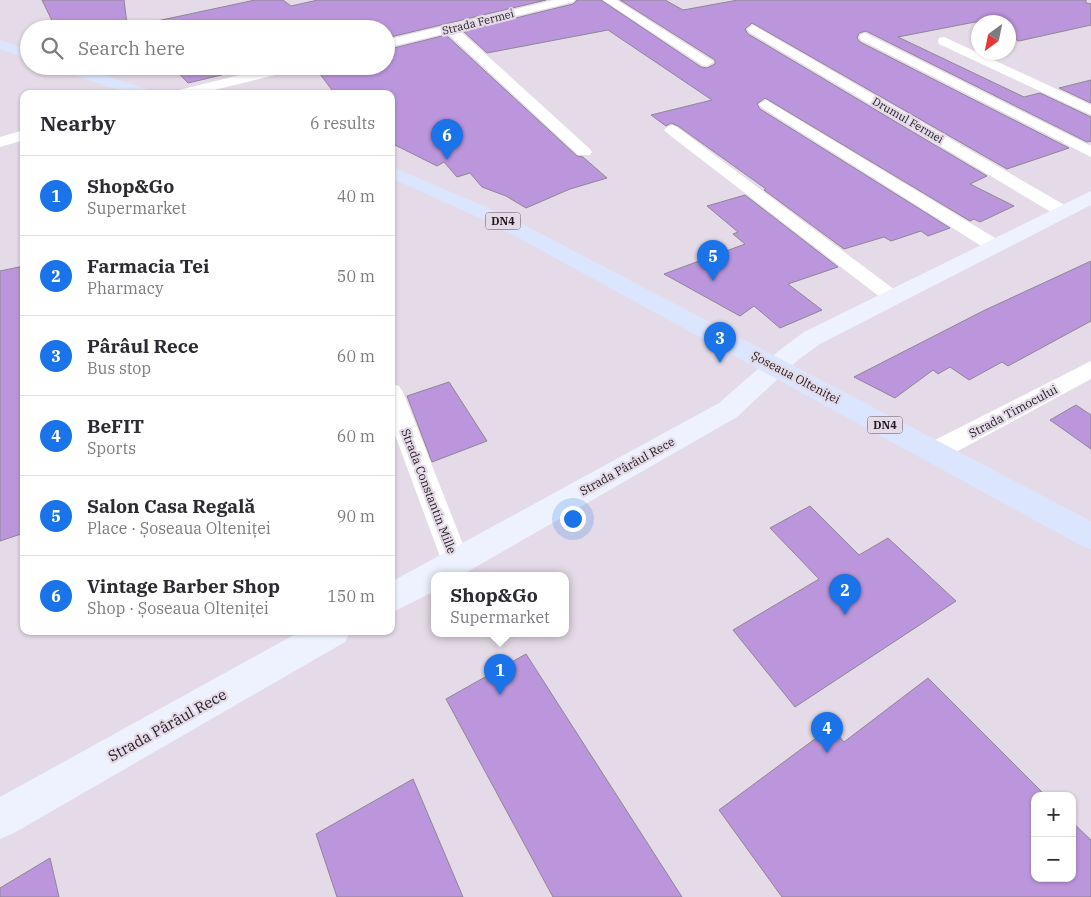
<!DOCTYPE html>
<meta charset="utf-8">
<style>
:root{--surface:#fff;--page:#f2f2f3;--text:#2b2b33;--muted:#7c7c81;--line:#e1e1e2;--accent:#1a73e8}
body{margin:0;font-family:"IBM Plex Serif",serif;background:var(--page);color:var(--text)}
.controls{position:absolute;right:15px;bottom:15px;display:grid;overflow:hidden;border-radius:10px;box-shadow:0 1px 4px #0004}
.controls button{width:45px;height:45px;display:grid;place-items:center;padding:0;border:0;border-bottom:1px solid var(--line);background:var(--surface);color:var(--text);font:25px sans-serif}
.compass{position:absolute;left:971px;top:15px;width:45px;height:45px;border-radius:50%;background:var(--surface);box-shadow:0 1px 4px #0004;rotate:213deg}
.you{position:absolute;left:572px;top:518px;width:18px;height:18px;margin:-12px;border:4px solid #fff;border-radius:50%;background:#1a73e8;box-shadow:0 0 0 8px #1a73e833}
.badge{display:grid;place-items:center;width:32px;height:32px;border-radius:50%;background:var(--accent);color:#fff;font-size:16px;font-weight:700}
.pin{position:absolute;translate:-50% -41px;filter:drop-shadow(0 1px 2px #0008)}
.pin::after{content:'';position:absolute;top:26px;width:18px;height:15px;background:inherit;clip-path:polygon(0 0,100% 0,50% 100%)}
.popup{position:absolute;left:431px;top:572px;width:138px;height:65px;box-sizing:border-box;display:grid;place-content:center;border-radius:10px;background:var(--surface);filter:drop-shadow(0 1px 4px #0005);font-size:16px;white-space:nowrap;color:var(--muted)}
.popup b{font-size:19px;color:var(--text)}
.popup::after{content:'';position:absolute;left:50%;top:100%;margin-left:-10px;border:10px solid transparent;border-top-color:var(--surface)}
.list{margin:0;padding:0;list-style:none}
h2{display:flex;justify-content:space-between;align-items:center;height:65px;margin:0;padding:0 20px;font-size:21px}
h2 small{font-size:16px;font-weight:400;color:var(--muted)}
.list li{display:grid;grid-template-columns:32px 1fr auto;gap:15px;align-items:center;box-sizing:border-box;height:80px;padding:0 20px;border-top:1px solid var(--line)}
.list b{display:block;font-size:19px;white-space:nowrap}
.list p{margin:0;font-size:16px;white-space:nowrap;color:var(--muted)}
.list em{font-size:16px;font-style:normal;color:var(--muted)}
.icon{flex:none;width:28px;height:28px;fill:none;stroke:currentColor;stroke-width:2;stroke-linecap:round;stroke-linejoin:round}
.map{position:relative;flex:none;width:1091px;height:897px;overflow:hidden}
.search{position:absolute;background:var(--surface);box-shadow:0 1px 4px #0004;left:20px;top:20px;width:375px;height:55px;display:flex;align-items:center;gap:12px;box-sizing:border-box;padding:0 18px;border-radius:28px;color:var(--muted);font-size:19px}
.panel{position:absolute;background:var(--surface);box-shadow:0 1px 4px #0004;left:20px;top:90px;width:375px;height:545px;border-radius:10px}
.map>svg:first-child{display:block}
.building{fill:#bc96dc;stroke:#8d8693}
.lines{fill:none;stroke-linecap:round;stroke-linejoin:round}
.street{fill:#fff;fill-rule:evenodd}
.secondary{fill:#edf2fe;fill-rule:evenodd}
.primary{fill:#dbe5fe;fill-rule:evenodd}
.labels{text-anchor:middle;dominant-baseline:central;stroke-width:4.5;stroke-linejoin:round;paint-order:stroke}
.far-street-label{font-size:11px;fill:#1f1b20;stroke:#e5dae7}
.shield{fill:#e5dae7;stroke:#5a545c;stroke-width:1}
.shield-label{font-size:11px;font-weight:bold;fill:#1f1b20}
.street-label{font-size:12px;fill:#1f1b20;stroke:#e5dae7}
.near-street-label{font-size:15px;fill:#1f1b20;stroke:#e5dae7}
</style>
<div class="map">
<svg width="1091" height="897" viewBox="0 0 1091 897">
<rect width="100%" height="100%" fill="#e5dae7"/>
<g class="building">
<polygon points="42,0 124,0 127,24 141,21 143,24 255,0 283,0 291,6 318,0 546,0 386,38 386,29 178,29 176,25 169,23 161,29 56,29"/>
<polygon points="577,0 601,0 701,67 707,68 715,64 715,60 620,0 665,0 683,10 738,0 1086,0 1086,3 1091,4 1091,25 1019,41 1008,36 1008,22 975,22 898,37 1024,97 1040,93 1091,117 1091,141 1087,142 866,31 859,33 857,38 860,42 1069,148 1007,169 752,23 745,29 748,34 987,176 970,184 1014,206 980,222 974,219 970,221 765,98 757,104 760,109 950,228 928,236 921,231 891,241 884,237 844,249 764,190 766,189 678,126 671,123 666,126 651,115 712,100 608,30 487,53 463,31 573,4"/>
<polygon points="446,35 577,156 583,157 607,178 570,189 526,208 506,196 482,187 470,173 457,177 444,162 437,166 391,143 391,94 335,94 314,66 386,66 386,50"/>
<polygon points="133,66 169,66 142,73"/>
<polygon points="172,66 228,66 234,72 188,83"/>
<polygon points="1091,80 1091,103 1059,88"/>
<polygon points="745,195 838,267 788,284 822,310 780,328 754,306 740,316 664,274 745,244 733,234 738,232 707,206"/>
<polygon points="1091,261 1091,321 1008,366 1002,362 969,380 950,367 938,374 933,370 895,398 854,377 983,311"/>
<polygon points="24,266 24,533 0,541 0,271"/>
<polygon points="449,382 487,441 432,462 407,396"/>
<polygon points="1076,405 1091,415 1091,449 1050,420"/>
<polygon points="810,506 859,555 888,538 956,601 795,707 733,630 819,579 770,528"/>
<polygon points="526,654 682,897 553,897 446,699"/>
<polygon points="928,678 1046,796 1035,796 1035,878 1072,878 1072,822 1091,840 1091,897 782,897 719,810 831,727 844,742"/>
<polygon points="413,779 463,897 337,897 316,834"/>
<polygon points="50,858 59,897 0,897 0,888"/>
</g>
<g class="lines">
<g class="street">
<polygon points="554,0 575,0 573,2 459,30 590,149 592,152 590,155 578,155 447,33 386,48 386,40"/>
<polygon points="603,0 617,0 714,62 707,66 702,65"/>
<polygon points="169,25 174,26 176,29 163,29"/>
<polygon points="753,25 1068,207 1071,211 1068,215 1056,215 749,32 747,29"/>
<polygon points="865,33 1091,146 1091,157 861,40 859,37 861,34"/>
<polygon points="944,37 1091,105 1091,115 939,44 938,41 939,38"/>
<polygon points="276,66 301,66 299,69 198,94 173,94 175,91"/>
<polygon points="766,100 1000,241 1002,245 1000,249 986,249 761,107 759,104"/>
<polygon points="672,125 677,127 899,293 902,297 899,301 892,303 885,301 667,133 664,130 667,127"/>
<polygon points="24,130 24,140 0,147 0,137"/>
<polygon points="1091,361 1091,379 943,459 934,462 925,459 921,452 925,445"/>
<polygon points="391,384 399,386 403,392 470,562 466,571 456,574 446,571 442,562 391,424"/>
</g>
<g class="secondary">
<polygon points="1091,191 1091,205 820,344 798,360 737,417 460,576 435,576 435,591 391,613 391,582 719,403 781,349 804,332"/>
<polygon points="301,631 350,631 345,642 14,833 0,839 0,797"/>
</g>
<g class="primary">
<polygon points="0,40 29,50 29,59 0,49"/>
<polygon points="54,66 77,66 152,91 154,94 130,94 56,69"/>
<polygon points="391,166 509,217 1091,521 1091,549 1080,545 495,225 391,178"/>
</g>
</g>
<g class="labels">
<g class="far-street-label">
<text transform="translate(478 22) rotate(-14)">Strada Fermei</text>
<text transform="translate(908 120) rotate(30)">Drumul Fermei</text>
</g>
<g class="shield">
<rect x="485.5" y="212.5" width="35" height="17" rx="4"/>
<rect x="867.5" y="416.5" width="35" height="17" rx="4"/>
</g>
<g class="shield-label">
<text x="503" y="221">DN4</text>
<text x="885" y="425">DN4</text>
</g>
<g class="street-label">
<text transform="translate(796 377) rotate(28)">Șoseaua Olteniței</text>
<text transform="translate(1013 411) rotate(-28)">Strada Timocului</text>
<text transform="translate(627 466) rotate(-29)">Strada Pârâul Rece</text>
<text transform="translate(429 491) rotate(69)">Strada Constantin Mille</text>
</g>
<g class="near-street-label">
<text transform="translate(167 725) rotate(-29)">Strada Pârâul Rece</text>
</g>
</g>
</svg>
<div class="controls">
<button>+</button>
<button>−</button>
</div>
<svg class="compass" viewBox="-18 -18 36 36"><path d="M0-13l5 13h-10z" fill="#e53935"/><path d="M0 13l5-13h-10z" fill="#7c7c81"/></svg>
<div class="you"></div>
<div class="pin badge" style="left:500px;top:695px">1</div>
<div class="popup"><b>Shop&amp;Go</b>Supermarket</div>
<div class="pin badge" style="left:845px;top:615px">2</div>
<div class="pin badge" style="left:720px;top:363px">3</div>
<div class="pin badge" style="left:827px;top:753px">4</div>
<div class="pin badge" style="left:713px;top:281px">5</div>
<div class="pin badge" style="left:447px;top:160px">6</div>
<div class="search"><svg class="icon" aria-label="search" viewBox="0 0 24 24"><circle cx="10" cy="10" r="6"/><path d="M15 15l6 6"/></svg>Search here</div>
<section class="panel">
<h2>Nearby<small>6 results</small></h2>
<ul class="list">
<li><span class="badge">1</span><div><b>Shop&amp;Go</b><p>Supermarket</p></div><em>40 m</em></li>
<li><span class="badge">2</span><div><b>Farmacia Tei</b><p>Pharmacy</p></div><em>50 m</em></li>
<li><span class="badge">3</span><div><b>Pârâul Rece</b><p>Bus stop</p></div><em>60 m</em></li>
<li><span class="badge">4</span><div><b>BeFIT</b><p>Sports</p></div><em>60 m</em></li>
<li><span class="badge">5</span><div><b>Salon Casa Regală</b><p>Place · Șoseaua Olteniței</p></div><em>90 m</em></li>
<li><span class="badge">6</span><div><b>Vintage Barber Shop</b><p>Shop · Șoseaua Olteniței</p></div><em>150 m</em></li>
</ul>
</section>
</div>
